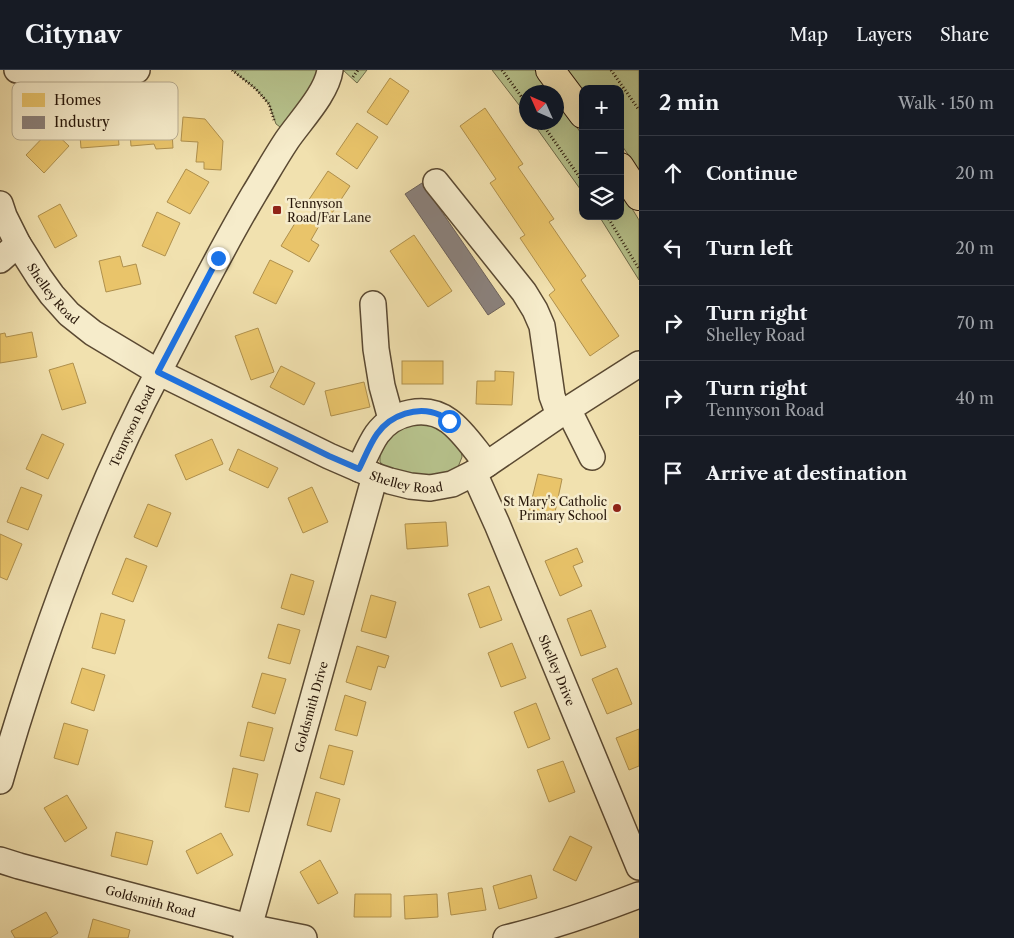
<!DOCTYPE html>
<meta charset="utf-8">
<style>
:root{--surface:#171b24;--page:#20242c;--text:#f1f3f6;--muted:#9ea1a6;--line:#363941}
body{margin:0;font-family:"Libre Caslon Text",serif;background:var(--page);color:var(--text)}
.controls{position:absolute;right:15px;top:15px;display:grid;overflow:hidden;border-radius:10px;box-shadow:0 5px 20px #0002}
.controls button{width:45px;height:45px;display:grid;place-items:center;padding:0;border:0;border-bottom:1px solid var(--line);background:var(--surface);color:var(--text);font:25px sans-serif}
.compass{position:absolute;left:519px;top:15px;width:45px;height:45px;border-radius:50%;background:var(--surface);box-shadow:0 5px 20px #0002;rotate:315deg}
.stop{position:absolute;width:15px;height:15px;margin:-11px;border:4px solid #1a73e8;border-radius:50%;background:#fff}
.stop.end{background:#1a73e8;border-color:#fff;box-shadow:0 1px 5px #0008}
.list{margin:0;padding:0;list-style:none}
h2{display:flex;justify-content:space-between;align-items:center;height:65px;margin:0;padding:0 20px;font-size:21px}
h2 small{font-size:16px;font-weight:400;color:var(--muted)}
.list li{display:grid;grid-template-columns:32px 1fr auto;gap:15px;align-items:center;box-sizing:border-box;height:75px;padding:0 20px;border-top:1px solid var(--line)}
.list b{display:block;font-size:19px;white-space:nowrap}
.list p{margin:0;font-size:16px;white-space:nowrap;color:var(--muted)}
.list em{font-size:16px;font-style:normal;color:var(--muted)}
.icon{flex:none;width:28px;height:28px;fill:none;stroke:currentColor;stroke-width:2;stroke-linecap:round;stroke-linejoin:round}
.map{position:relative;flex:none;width:639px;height:868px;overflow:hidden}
header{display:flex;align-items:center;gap:30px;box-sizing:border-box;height:70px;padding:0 25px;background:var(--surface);border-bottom:1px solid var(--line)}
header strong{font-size:24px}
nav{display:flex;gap:28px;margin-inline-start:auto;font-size:18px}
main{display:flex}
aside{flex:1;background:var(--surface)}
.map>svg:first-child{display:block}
.green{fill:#b7c38d;stroke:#6f6c4b}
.homes{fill:#e9c46a;stroke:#af904d}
.industry{fill:#8a817c;stroke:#6c615a}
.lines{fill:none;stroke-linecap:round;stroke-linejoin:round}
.minor-casing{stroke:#5a4932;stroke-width:28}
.major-casing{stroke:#271609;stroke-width:30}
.path{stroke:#271609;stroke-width:3;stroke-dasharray:1 2.5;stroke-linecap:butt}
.minor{stroke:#f6eccb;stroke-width:25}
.major{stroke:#f1e1af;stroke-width:28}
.route{stroke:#1a73e8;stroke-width:6}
.poi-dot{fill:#8f2418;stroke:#f6eccb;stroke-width:2}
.labels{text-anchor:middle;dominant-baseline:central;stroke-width:5;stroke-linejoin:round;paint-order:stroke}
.poi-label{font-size:12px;fill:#271609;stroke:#f6eccb;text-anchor:start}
.street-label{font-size:12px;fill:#271609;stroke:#f6eccb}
.key{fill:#f6eccb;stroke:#b8ac91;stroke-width:1}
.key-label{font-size:14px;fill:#271609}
</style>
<header>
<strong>Citynav</strong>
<nav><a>Map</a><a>Layers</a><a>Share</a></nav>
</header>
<main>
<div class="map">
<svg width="639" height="868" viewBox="0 0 639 868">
<rect width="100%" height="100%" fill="#f1e1af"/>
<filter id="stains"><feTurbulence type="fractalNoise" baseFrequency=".004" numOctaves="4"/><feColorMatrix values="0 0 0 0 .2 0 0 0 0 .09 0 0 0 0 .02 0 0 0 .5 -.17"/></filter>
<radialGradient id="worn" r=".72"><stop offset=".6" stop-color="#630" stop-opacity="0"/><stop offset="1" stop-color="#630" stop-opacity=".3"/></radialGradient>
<g class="green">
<polygon points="232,0 319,0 309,20 283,59 276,54 269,34 256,19"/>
<polygon points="343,0 367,0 357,13"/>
<polygon points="492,0 535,0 552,22 526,22 526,44"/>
<polygon points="566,0 639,0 639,100 620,73 620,19 583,19 583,22"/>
<polygon points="557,29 583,66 583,123 533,53 556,52"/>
<polygon points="620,119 639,150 639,210 599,146 620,146"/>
<polygon points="433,351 461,379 462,387 458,397 445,405 420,405 389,400 380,392 380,381 384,369 403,352"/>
</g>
<g class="homes">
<polygon points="390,8 409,21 387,55 367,42"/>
<polygon points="485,38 523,94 518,97 554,149 549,152 586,206 581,210 619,266 590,286 549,225 555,220 520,168 525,165 490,113 496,109 460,56"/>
<polygon points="171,46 173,78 156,79 154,74 131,76 129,50"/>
<polygon points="183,47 205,49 223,71 221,100 204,99 204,92 196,92 198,72 181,71"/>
<polygon points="117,51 119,75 81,78 79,54"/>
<polygon points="357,53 378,67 357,99 336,84"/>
<polygon points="51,59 69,76 44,103 26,85"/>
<polygon points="186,99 209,112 190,144 167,132"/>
<polygon points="328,101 350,116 330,146 308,131"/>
<polygon points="60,134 77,166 55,178 38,146"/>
<polygon points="157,142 180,153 165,186 142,176"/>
<polygon points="300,145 319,156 311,170 319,175 309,192 281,176"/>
<polygon points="414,165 452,221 428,237 390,181"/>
<polygon points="120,186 123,197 136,194 141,214 106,222 99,191"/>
<polygon points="270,190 293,201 276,234 253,223"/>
<polygon points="258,258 274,302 251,310 235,266"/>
<polygon points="32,262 37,287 0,293 0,264 5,263 6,267"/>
<rect x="402" y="291" width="41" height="23"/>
<polygon points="73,293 86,333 62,340 49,300"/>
<polygon points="281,296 315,313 304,335 270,317"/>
<polygon points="495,301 514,302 512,335 476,334 477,311 495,311"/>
<polygon points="364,312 370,337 331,346 325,321"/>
<polygon points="42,364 64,374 48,409 26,399"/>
<polygon points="212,369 223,394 186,410 175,385"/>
<polygon points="238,379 278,398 268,418 229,400"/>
<polygon points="538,404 562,409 554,447 529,441"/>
<polygon points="21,417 42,425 28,460 7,452"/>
<polygon points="312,417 328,452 303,463 288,428"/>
<polygon points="148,434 171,443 157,477 134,467"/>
<polygon points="446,452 448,476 407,479 405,454"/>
<polygon points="0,464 22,474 7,510 0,507"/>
<polygon points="577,478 583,492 573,496 582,516 560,526 545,491"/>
<polygon points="126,488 147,496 133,532 112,524"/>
<polygon points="291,504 314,511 304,545 281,538"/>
<polygon points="489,516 502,550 480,558 468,524"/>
<polygon points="371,525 396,532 386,568 361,561"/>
<polygon points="591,540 606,577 581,586 567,549"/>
<polygon points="101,543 125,550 115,584 92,578"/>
<polygon points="278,554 300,560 290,594 268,588"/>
<polygon points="512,573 526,608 501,617 488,583"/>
<polygon points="357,576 389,586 385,598 378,596 371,620 346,612"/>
<polygon points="82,598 105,605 94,641 71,633"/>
<polygon points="617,598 632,634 607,644 592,609"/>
<polygon points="262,603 286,609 275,644 252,637"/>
<polygon points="345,625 366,632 357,666 335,660"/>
<polygon points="536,633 550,669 528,678 514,642"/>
<polygon points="248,652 273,658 264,691 240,686"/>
<polygon points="64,653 88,660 78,695 54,688"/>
<polygon points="639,659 639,696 629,700 616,668"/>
<polygon points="329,675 353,681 344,715 320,708"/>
<polygon points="563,691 575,722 549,732 537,700"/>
<polygon points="233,698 258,704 249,742 225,737"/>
<polygon points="316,722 340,729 331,762 307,755"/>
<polygon points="67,725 87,758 65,772 44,738"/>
<polygon points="116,762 153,771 147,795 111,786"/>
<polygon points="221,763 233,785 197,804 186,781"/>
<polygon points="570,766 592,777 576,811 553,800"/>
<polygon points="320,790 338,823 318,834 300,802"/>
<polygon points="531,805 537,828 499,839 493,816"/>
<polygon points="482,818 486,840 451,845 448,823"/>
<polygon points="355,824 391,824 391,847 354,847"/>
<polygon points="437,824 438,847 405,849 404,826"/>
<polygon points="46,842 58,863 50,868 15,868 11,861"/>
<polygon points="93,849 130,860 128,868 88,868"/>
</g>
<polygon class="industry" points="422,113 505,234 488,245 405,124"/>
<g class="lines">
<defs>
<g id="minor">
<polyline points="17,0 96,2 137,0"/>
<polyline points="436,112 524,222 535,240 542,256 552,326 559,345"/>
<path id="s1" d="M0 134 4 146 18 174 39 207 52 225 69 244 93 263 158 302 329 386 375 406 390 411 410 416 430 418 452 414 474 403 559 345 639 294"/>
<polyline points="0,190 18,174"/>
<polyline points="373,234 376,279 382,316 391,349"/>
<polyline points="568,339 592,387"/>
<path d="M359 399C365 387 370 374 377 364 393 342 426 334 449 351 464 362 475 380 487 394"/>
<path id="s2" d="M474 403 497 454 639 797"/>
<path id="s3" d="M0 711C41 569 91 429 160 299 191 240 220 181 254 124 265 106 275 88 287 70 300 51 327 23 330 0"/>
<path id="s4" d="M0 790 19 796 249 857 304 868"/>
<path id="s5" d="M246 868 375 406"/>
<path d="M506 868C552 857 595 842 639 825"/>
</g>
<g id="major">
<polyline points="550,0 583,44"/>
<polyline points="620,97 639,126"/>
</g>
</defs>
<use href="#minor" class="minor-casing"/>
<use href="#major" class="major-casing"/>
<g class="path">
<polyline points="232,0 256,19 269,34 274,50"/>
<polyline points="502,0 526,33"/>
<polyline points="611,0 639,40"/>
<polyline points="353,7 358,0"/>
<polyline points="541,52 583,112"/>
<polyline points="607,146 639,199"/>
</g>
<use href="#minor" class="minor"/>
<use href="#major" class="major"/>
</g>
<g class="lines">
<path class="route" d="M218 188 158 302 329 386 359 399C365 387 370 374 377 364 390 345 418 335 440 345 443 346 446 349 449 351"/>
</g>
<g class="poi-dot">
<rect x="272" y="135" width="10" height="10" rx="2.5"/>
<circle cx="617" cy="438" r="5"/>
</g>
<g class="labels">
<g class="poi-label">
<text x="287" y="133">Tennyson<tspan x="287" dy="14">Road/Far Lane</tspan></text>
<text x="607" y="431" text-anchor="end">St Mary's Catholic<tspan x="607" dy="14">Primary School</tspan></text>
</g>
<g class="street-label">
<text stroke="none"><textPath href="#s1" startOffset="105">Shelley Road</textPath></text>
<text stroke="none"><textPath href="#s3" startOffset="379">Tennyson Road</textPath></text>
<text stroke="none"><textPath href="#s1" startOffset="510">Shelley Road</textPath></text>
<text stroke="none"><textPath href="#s2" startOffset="214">Shelley Drive</textPath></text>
<text stroke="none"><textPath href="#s5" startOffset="240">Goldsmith Drive</textPath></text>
<text stroke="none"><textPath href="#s4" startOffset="156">Goldsmith Road</textPath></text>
</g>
</g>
<rect x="12" y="12" width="166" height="58" rx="8" class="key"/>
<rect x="22" y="23" width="23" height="14" fill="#e9c46a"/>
<rect x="22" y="46" width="23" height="13" fill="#8a817c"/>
<g class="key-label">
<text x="54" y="35">Homes</text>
<text x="54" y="57">Industry</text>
</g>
<rect width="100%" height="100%" filter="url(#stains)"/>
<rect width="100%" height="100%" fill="url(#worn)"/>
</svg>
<div class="controls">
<button>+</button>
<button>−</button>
<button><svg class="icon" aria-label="layers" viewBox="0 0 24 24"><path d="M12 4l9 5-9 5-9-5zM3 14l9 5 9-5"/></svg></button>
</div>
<svg class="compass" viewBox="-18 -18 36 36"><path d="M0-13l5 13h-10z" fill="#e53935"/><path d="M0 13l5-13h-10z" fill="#9ea1a6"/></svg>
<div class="stop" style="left:449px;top:351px"></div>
<div class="stop end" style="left:218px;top:188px"></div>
</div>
<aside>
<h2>2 min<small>Walk · 150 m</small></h2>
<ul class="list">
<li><svg class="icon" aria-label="ahead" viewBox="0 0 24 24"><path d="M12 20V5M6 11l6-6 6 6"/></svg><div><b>Continue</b></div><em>20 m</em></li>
<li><svg class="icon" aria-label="left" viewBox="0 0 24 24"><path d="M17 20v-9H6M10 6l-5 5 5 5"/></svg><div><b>Turn left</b></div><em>20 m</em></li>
<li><svg class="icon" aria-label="right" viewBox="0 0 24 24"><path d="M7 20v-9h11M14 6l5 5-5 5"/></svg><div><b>Turn right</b><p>Shelley Road</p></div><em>70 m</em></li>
<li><svg class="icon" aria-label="right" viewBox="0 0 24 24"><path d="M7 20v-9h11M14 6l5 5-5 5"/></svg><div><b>Turn right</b><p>Tennyson Road</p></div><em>40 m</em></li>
<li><svg class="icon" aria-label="arrive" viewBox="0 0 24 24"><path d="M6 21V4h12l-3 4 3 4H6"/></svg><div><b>Arrive at destination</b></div></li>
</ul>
</aside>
</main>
